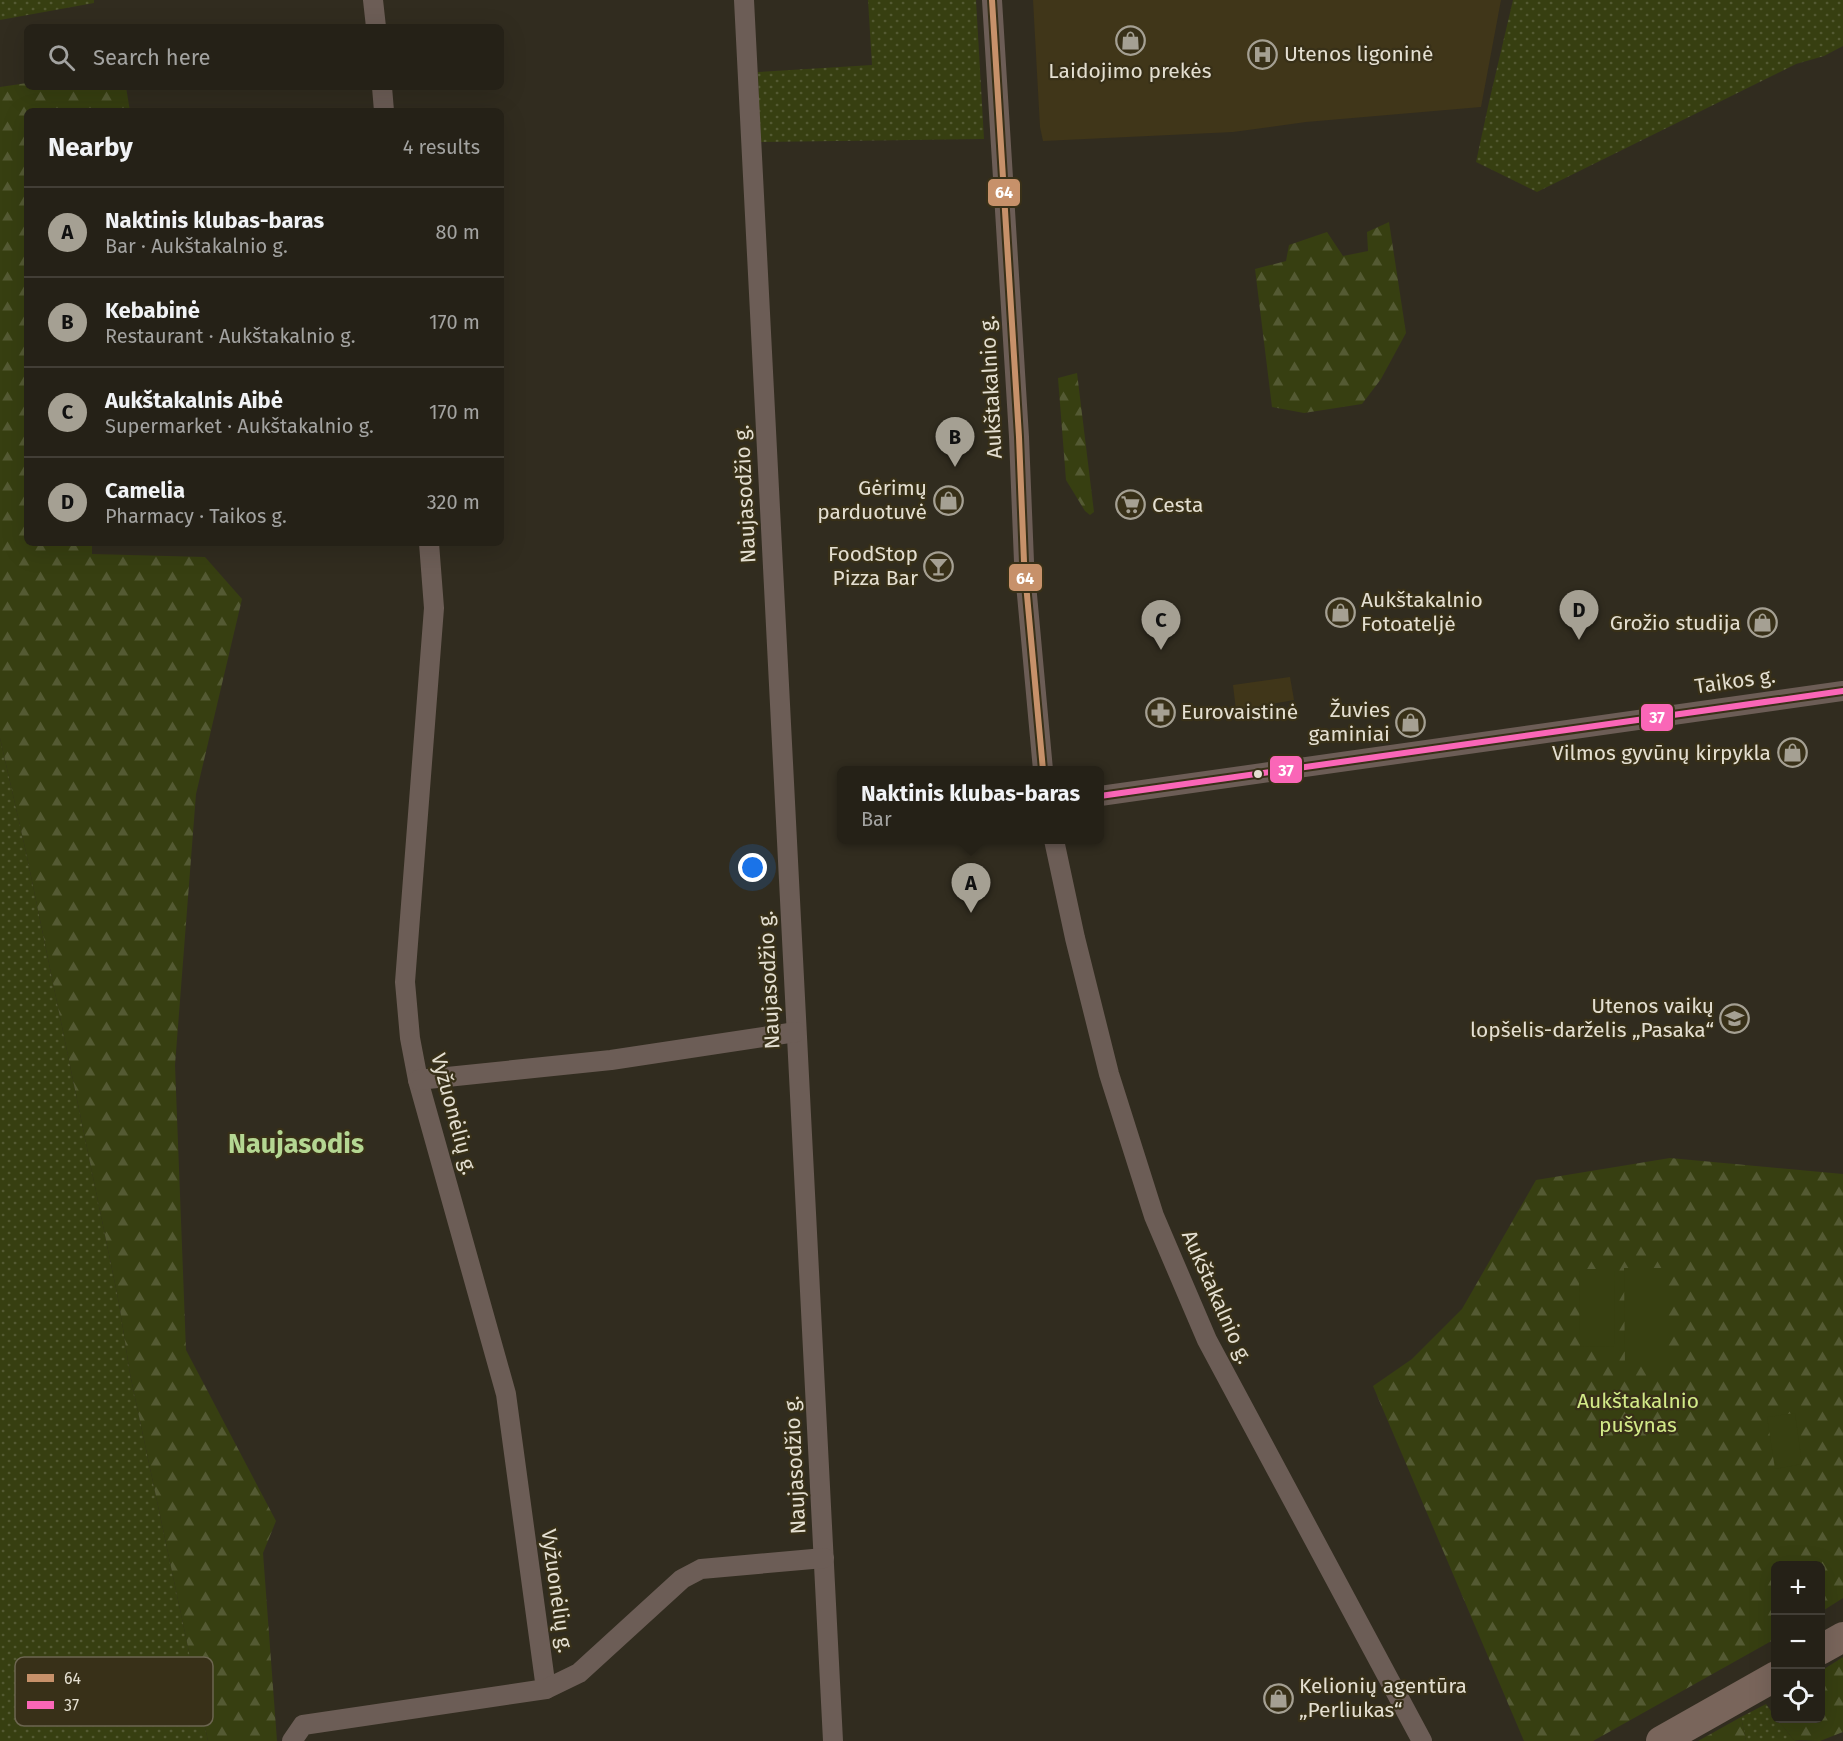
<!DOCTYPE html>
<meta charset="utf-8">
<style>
:root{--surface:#252117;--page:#312e24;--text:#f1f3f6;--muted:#a3a3a1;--line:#423e36;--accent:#a5a093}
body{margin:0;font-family:"Fira Sans",sans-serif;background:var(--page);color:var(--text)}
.controls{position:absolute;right:18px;bottom:18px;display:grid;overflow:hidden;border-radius:9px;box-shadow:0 6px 24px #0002}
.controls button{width:54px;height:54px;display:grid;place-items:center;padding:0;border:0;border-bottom:2px solid var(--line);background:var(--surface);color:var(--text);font:30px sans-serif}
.you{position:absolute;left:753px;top:868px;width:21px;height:21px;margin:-15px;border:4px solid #fff;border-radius:50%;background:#1a73e8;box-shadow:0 0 0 9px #1a73e833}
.badge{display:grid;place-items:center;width:39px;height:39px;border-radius:50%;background:var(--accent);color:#111;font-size:20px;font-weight:700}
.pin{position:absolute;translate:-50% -50px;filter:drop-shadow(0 2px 3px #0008)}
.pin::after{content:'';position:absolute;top:32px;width:21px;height:18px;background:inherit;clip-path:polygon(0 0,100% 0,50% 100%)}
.popup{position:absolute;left:837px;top:766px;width:267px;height:78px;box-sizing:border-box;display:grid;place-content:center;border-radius:9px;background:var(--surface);filter:drop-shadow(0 2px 4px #0005);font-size:20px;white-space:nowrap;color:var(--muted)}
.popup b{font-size:22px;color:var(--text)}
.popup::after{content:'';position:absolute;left:50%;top:100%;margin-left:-12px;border:12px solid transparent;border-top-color:var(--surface)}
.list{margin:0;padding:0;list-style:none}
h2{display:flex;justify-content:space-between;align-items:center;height:78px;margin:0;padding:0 24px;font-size:26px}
h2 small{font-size:20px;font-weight:400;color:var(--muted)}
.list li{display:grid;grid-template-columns:39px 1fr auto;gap:18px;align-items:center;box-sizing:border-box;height:90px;padding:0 24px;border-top:2px solid var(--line)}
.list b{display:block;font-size:22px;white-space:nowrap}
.list p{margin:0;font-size:20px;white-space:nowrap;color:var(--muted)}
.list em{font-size:20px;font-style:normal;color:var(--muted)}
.icon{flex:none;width:33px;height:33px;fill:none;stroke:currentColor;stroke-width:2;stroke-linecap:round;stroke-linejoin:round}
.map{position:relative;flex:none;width:1843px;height:1741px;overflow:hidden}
.search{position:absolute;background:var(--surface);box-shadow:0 6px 24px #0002;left:24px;top:24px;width:480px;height:66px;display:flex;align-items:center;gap:15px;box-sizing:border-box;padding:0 21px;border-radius:9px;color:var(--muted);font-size:22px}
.panel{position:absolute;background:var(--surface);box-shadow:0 6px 24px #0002;left:24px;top:108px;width:480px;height:438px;border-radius:9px}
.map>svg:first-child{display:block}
.built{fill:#403619}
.grass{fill:url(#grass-dots)}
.forest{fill:url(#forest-firs)}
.garden{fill:#373f11}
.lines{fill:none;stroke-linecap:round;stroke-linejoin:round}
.minor{stroke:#6c5d56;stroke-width:20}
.primary{stroke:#79655b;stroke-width:30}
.bus-1-casing{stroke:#383018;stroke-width:10}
.bus-2-casing{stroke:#383018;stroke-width:10}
.bus-1{stroke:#c7916a;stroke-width:6}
.bus-2{stroke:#fa66b7;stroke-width:6}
.bus-dot{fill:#e4dfd1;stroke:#383018;stroke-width:2}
.labels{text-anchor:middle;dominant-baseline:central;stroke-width:4.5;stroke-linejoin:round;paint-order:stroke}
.poi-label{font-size:21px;fill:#e4dfd1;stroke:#383018;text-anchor:end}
.street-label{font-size:21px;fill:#e4dfd1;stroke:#383018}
.park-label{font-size:21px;fill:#d2e988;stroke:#383018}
.district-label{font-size:27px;font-weight:bold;fill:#b4d792;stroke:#383018}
.key{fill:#383018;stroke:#6c6550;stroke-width:1.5}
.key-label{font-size:16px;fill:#e4dfd1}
.line-badge{stroke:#383018;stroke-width:2}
.badge-label{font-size:16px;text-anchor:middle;font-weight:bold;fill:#fff}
</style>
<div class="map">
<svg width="1843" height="1741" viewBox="0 0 1843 1741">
<defs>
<pattern id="grass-dots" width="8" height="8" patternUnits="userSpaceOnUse" patternTransform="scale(1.5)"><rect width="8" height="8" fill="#373f11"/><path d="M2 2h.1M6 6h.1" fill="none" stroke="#545a33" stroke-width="1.8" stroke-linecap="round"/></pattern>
<pattern id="forest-firs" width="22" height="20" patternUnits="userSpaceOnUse" patternTransform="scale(1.5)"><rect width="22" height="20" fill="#373f11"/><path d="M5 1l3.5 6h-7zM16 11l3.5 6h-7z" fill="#545a33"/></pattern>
</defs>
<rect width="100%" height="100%" fill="#312c1f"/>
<g class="built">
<polygon points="1033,0 1501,0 1481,107 1306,122 1233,132 1043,141 1040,127"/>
<polygon points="1290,677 1294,700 1236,710 1233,685"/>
</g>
<g class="grass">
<polygon points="0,0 94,0 94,3 0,20"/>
<polygon points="868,0 976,0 984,139 760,142 758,72 872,65"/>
<polygon points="1513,0 1843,0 1843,46 1824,56 1796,64 1537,192 1476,162 1489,102"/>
<polygon points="0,738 26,852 119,1303 130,1374 208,1741 0,1741"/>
<polygon points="1766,1704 1776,1718 1777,1719 1794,1740 1799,1741 1746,1741 1741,1717"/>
</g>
<g class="forest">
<polygon points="27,83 27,87 126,87 130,111 27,111 27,543 92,543 92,554 205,557 242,599 196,794 175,1065 186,1350 276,1521 263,1553 277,1741 208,1741 130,1374 119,1303 26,852 0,738 0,87"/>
<polygon points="1389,222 1406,333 1381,379 1362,404 1304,413 1272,407 1255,269 1286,261 1289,245 1327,232 1343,256 1368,251 1367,232"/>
<polygon points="1077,373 1094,512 1090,515 1085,511 1066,480 1058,378"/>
<polygon points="1670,1158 1843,1174 1843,1598 1821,1612 1820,1566 1776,1566 1775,1639 1593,1741 1524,1741 1373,1386 1412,1359 1462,1309 1536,1180"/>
<polygon points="1843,1657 1843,1732 1820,1741 1794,1740 1777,1719 1820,1718 1821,1671"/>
<polygon points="1741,1717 1746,1741 1698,1741"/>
</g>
<g class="garden">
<polygon points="1624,1268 1666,1268 1666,1365 1625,1365"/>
<polygon points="1579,1269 1614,1269 1615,1346 1580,1347"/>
<polygon points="1795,1413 1802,1464 1775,1469 1767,1417"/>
</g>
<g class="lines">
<g class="minor">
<polyline points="373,0 376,27"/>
<polyline points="744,0 833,1741"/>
<polyline points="992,0 1019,437 1024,562 1043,770"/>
<polyline points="382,87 384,111"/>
<polyline points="429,543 434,608 405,982 410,1038 418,1080 506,1394 546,1689"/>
<polyline points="1100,796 1843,691"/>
<polyline points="1054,840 1075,938 1109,1074 1154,1216 1207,1340 1422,1741"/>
<polyline points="418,1080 611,1060 796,1032"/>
<polyline points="292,1741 303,1725 546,1689 579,1673 682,1579 701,1569 824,1558"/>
</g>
<g class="primary">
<polyline points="1820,1650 1843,1637"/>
<polyline points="1661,1741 1776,1676"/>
</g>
<defs>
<polyline id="bus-1" points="992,0 1019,437 1024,562 1043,770"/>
<polyline id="bus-2" points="1100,796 1843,691"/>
</defs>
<use href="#bus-1" class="bus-1-casing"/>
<use href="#bus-2" class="bus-2-casing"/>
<use href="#bus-1" class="bus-1"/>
<use href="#bus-2" class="bus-2"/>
</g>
<defs>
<symbol id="shop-ring" viewBox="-11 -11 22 22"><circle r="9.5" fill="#383018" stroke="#a5a093" stroke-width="1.5"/><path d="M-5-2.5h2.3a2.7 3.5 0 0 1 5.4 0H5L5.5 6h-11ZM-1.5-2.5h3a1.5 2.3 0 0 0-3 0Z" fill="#a5a093"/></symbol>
<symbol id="hospital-ring" viewBox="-11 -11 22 22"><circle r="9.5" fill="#383018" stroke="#a5a093" stroke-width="1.5"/><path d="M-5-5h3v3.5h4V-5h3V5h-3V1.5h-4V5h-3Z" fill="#a5a093"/></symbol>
<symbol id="supermarket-ring" viewBox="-11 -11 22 22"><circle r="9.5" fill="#383018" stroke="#a5a093" stroke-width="1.5"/><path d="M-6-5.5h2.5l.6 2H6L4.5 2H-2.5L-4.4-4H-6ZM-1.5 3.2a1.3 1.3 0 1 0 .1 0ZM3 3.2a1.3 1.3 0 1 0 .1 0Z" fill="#a5a093"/></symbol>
<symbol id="bar-ring" viewBox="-11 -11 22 22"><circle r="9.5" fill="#383018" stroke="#a5a093" stroke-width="1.5"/><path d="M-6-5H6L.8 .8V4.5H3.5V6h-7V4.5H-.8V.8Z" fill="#a5a093"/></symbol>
<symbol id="pharmacy-ring" viewBox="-11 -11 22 22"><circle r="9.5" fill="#383018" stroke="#a5a093" stroke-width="1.5"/><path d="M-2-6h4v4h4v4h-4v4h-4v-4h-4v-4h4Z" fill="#a5a093"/></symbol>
<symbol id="school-ring" viewBox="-11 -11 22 22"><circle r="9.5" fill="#383018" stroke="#a5a093" stroke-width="1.5"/><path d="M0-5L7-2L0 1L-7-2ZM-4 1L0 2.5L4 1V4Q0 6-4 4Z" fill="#a5a093"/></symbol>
</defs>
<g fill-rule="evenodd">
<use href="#shop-ring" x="1114" y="24" width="33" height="33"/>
<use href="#hospital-ring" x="1246" y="38" width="33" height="33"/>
<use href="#shop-ring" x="932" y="484" width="33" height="33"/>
<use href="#supermarket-ring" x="1114" y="488" width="33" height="33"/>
<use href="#bar-ring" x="922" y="550" width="33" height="33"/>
<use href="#shop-ring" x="1324" y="596" width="33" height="33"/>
<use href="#shop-ring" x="1746" y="606" width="33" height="33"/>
<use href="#pharmacy-ring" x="1144" y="696" width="33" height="33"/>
<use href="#shop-ring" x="1394" y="706" width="33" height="33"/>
<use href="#shop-ring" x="1776" y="736" width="33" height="33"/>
<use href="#school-ring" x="1718" y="1002" width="33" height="33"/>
<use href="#shop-ring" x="1262" y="1682" width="33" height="33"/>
</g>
<circle class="bus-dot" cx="1258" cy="774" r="5"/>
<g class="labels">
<g class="poi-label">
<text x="1284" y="54" text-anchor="start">Utenos ligoninė</text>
<text x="1130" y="71" text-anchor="middle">Laidojimo prekės</text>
<text x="927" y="488">Gėrimų<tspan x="927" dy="24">parduotuvė</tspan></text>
<text x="1152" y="505" text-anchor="start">Cesta</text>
<text x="918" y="554">FoodStop<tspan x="918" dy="24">Pizza Bar</tspan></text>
<text x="1361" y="600" text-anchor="start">Aukštakalnio<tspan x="1361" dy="24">Fotoateljė</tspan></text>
<text x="1741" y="623">Grožio studija</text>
<text x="1390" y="710">Žuvies<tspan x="1390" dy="24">gaminiai</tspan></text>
<text x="1181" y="712" text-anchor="start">Eurovaistinė</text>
<text x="1771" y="753">Vilmos gyvūnų kirpykla</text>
<text x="1714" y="1006">Utenos vaikų<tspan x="1714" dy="24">lopšelis-darželis „Pasaka“</tspan></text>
<text x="1299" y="1686" text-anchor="start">Kelionių agentūra<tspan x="1299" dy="24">„Perliukas“</tspan></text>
</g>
<g class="street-label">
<text transform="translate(991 387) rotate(-93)">Aukštakalnio g.</text>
<text transform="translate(745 494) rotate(-93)">Naujasodžio g.</text>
<text transform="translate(1735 681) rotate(-8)">Taikos g.</text>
<text transform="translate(769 980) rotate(-93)">Naujasodžio g.</text>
<text transform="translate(454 1114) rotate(75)">Vyžuonėlių g.</text>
<text transform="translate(1217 1297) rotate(66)">Aukštakalnio g.</text>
<text transform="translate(795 1465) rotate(-93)">Naujasodžio g.</text>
<text transform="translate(557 1591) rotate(82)">Vyžuonėlių g.</text>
</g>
<g class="park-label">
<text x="1638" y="1401">Aukštakalnio<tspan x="1638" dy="24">pušynas</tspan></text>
</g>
<g class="district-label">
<text x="296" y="1144">Naujasodis</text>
</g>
</g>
<rect x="15" y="1657" width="198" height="69" rx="9" class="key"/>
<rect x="27" y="1674" width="27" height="8" fill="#c7916a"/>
<rect x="27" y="1701" width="27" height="8" fill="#fa66b7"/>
<g class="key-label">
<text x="64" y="1684">64</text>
<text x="64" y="1711">37</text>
</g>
<g class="line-badge">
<rect x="987" y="178" width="34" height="29" rx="6" fill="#c7916a"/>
<rect x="1008" y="563" width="35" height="29" rx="6" fill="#c7916a"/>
<rect x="1640" y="703" width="34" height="29" rx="6" fill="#fa66b7"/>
<rect x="1269" y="755" width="34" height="29" rx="6" fill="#fa66b7"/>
</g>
<g class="badge-label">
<text x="1004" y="198">64</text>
<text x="1025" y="584">64</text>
<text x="1657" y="723">37</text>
<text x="1286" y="776">37</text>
</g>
</svg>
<div class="controls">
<button>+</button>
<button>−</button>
<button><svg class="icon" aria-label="locate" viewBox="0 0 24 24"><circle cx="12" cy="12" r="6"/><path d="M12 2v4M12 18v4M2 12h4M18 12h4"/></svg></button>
</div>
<div class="you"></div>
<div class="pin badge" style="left:971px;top:913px">A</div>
<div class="popup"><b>Naktinis klubas-baras</b>Bar</div>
<div class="pin badge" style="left:955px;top:467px">B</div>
<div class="pin badge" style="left:1161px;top:650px">C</div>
<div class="pin badge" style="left:1579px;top:640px">D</div>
<div class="search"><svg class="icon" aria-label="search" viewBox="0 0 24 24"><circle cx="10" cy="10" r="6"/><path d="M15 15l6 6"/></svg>Search here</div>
<section class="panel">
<h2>Nearby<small>4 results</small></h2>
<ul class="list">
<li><span class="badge">A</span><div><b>Naktinis klubas-baras</b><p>Bar · Aukštakalnio g.</p></div><em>80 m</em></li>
<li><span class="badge">B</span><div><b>Kebabinė</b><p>Restaurant · Aukštakalnio g.</p></div><em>170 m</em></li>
<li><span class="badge">C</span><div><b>Aukštakalnis Aibė</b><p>Supermarket · Aukštakalnio g.</p></div><em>170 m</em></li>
<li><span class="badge">D</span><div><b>Camelia</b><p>Pharmacy · Taikos g.</p></div><em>320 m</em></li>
</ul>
</section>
</div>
